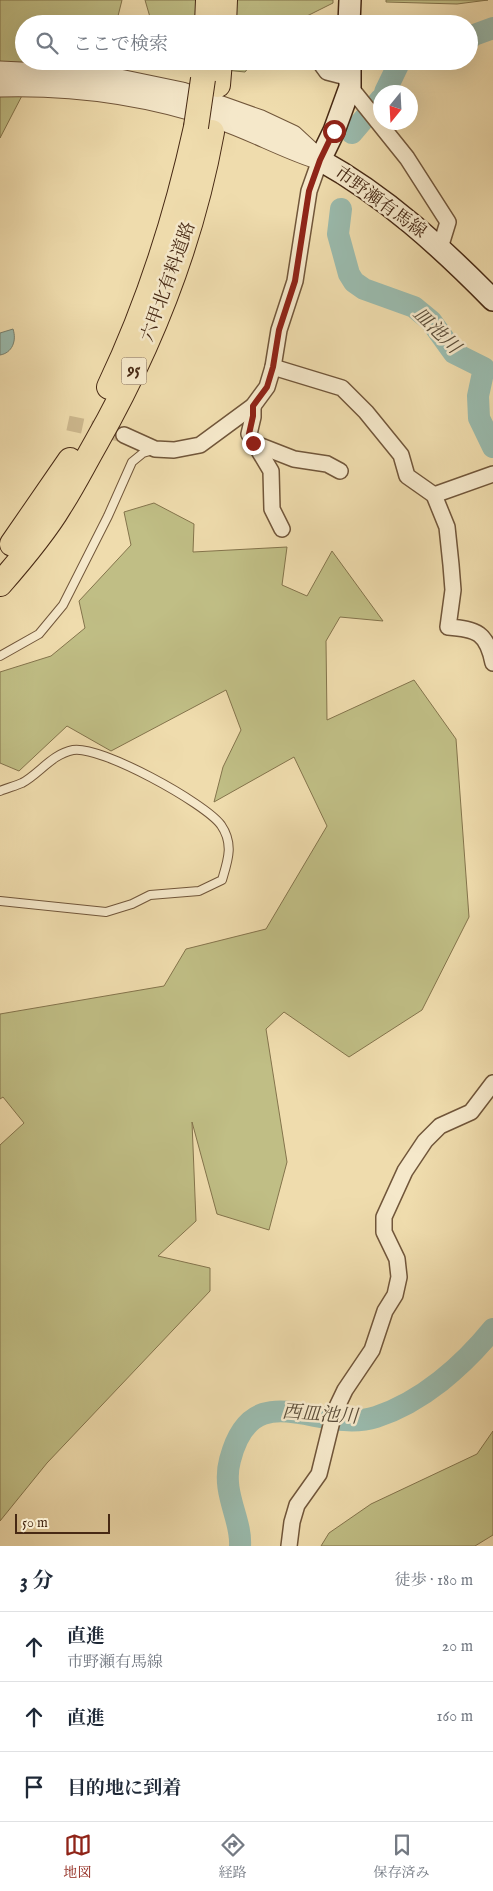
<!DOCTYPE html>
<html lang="ja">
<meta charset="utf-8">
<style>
:root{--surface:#fff;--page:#f2f2f3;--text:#1f2937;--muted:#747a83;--line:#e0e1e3;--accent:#8f2418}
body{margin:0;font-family:"IM FELL English","Noto Serif JP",serif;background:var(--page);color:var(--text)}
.compass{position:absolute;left:373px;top:85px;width:45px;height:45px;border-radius:50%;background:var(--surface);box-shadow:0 5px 20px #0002;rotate:198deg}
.scale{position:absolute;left:15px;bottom:12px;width:95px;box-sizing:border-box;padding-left:5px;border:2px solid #472914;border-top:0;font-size:14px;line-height:18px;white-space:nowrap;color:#472914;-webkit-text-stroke:4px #f5e8ca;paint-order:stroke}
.stop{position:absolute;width:15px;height:15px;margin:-11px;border:4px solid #8f2418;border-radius:50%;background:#fff}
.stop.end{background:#8f2418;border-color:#fff;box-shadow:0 1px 5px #0008}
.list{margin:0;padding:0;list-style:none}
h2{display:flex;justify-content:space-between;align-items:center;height:65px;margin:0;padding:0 20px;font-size:21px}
h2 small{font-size:16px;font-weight:400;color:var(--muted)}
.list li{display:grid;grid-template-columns:32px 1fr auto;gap:15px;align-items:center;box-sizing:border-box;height:70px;padding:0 20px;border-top:1px solid var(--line)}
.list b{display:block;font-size:19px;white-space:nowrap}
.list p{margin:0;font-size:16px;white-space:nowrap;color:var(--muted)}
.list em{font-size:16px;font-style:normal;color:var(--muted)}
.icon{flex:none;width:28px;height:28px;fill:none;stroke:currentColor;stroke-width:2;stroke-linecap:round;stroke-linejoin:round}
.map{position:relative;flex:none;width:493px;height:1546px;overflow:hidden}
.search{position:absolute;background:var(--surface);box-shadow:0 5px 20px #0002;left:15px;right:15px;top:15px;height:55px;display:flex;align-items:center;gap:12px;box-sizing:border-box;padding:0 18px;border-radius:28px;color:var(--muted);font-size:19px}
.sheet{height:275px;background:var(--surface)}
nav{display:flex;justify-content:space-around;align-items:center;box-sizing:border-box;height:70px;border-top:1px solid var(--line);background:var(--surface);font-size:14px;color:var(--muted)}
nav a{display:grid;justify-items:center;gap:2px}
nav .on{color:var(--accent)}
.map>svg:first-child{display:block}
.green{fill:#c0be85;stroke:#84744c}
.water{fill:#9abbae;stroke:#798170}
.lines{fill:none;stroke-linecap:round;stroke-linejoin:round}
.river{stroke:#9abbae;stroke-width:22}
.minor-tunnel{stroke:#cdb88e;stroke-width:15;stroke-dasharray:15 8;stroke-linecap:butt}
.service-casing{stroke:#71563a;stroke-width:10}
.minor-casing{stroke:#71563a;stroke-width:18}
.tertiary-casing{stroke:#71563a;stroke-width:21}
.secondary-casing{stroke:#472914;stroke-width:24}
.primary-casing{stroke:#472914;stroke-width:26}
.service{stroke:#f5e8ca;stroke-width:8}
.minor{stroke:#f5e8ca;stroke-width:15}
.tertiary{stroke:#f5e8ca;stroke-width:19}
.secondary{stroke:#f5e8ca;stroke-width:21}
.primary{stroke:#efdcad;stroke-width:24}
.primary-bridge-casing{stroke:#472914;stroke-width:26;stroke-linecap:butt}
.primary-bridge{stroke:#efdcad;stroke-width:24}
.route{stroke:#8f2418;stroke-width:6}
.labels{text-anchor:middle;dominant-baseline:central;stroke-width:5;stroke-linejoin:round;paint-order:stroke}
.shield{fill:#f5e8ca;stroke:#7b624b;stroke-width:1}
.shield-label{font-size:16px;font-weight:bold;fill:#472914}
.street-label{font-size:18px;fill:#472914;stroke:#f5e8ca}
.water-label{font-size:19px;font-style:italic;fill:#5c4e3a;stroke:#f5e8ca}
</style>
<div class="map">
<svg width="493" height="1546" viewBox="0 0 493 1546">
<rect width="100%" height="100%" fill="#efdcad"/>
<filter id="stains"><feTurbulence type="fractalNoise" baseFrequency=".004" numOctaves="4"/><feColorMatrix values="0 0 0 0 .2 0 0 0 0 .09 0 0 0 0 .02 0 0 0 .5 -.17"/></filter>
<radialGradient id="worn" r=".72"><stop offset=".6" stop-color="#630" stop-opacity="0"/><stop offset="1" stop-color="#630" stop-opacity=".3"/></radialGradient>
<g class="green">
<polygon points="0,0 122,0 116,24 24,24 24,61 40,61 0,138"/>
<polygon points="145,0 333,0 333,3 291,24 152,24"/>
<polygon points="386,0 488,0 457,4 386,2"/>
<polygon points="163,61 254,61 245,72 164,64"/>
<polygon points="154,503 194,524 193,552 287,547 282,585 307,596 332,551 383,621 340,617 326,641 327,720 414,680 456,739 469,917 422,1010 349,1057 284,1012 266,1029 287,1162 269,1230 217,1214 192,1122 196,1221 158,1256 210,1268 210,1291 47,1463 0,1521 0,1145 24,1123 3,1097 0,1099 0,1014 164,986 186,949 266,929 327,826 294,757 214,802 223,767 241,730 226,690 111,751 67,726 19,771 0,763 0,672 51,656 85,628 79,601 131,545 124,512"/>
<polygon points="493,1431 493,1535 475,1546 321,1546 329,1533 371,1504 477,1454"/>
</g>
<path class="water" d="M13 329C17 341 12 353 0 355V333Z"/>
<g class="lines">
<g class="river">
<polyline points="469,39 474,35 493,28"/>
<polyline points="385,92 400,61"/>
<polyline points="352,133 380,100"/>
<polyline points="341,209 338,234 349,274 354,282 364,289 414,307 431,321 454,353 484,368 478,396 479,418 493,447"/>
<path d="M240 1546C242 1519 221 1493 230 1460 253 1371 318 1435 376 1417 422 1402 463 1366 493 1329"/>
</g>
<polyline class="minor-tunnel" points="68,423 124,435"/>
<defs>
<g id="service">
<polyline points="0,656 39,634 63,605 108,516 132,462 143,453 153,450"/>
<path d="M0 791C7 788 15 786 22 783 39 774 52 754 73 750 100 745 205 803 221 825 234 844 228 860 222 880L199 891 150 895 132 904 106 912 0 901"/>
</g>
<g id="minor">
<polyline points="319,61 327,72 350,78"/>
<polyline points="350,87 407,158 448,222 440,248"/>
<path d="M273 367 342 388 366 412 401 455 407 476 434 495 447 527 451 565 453 590 448 627C477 629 487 633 493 663"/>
<polyline points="253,406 253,417 249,434 271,471 272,509 282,529"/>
<polyline points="124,435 155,449 174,450 200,445 253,406 267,387 273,367 279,330 295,281 309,191 320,160"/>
<polyline points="253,443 294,459 327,464 340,471"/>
<polyline points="434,495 493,474"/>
<polyline points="289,1546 292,1522 297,1505 319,1474 334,1413 345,1390 372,1350 385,1311 395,1295 399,1277 397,1259 384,1232 384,1217 405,1171 425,1141 440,1126 471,1112 493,1083"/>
</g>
<g id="tertiary">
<polyline points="0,71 105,76 182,92 261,120 293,135 320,160"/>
<path d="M0 87C75 85 147 95 218 119 251 130 281 147 314 158"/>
</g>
<g id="secondary">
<polyline points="349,24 350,0"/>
<path d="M350 61V87L334 131 320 160C385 196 441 247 493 300"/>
</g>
<g id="primary">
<polyline points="207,24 208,0"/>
<polyline points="224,24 225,0"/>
<polyline points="218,85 220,61"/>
<path d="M109 387C149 303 176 218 196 127"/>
<polyline points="12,544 70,460"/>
<path d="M0 584C21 560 44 533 60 506 73 486 84 464 96 443 151 346 192 242 212 132"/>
</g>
</defs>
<use href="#service" class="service-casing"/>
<use href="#minor" class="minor-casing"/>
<use href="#tertiary" class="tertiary-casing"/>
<use href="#secondary" class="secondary-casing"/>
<use href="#primary" class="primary-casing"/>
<use href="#service" class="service"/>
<use href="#minor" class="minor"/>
<use href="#tertiary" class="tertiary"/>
<use href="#secondary" class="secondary"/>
<use href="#primary" class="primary"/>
<defs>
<polyline id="primary-bridge" points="196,127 203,79"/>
</defs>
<use href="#primary-bridge" class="primary-bridge-casing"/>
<use href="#primary-bridge" class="primary-bridge"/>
</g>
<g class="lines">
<polyline class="route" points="253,443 249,434 253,416 253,406 267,387 273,367 279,330 295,281 309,191 320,160 334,131"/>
</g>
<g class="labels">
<rect class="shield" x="121.5" y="357.5" width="25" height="27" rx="4"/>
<g class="shield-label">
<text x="134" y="371">95</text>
</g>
<g class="street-label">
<text transform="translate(380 203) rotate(36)">市野瀬有馬線</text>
<text transform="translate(169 282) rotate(-70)">六甲北有料道路</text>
</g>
<g class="water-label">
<text transform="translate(436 331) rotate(44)">皿池川</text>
<text transform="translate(320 1415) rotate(4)">西皿池川</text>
</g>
</g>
<rect width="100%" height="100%" filter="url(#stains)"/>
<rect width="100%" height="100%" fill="url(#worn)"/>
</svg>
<svg class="compass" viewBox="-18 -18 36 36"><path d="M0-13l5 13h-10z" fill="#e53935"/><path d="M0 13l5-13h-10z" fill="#747a83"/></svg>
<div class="scale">50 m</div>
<div class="stop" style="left:334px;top:131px"></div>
<div class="stop end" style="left:253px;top:443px"></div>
<div class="search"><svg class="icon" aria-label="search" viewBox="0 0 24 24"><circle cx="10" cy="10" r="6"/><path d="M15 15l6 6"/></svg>ここで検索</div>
</div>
<section class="sheet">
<h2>3 分<small>徒歩 · 180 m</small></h2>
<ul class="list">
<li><svg class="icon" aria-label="ahead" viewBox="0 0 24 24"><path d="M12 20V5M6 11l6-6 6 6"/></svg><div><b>直進</b><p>市野瀬有馬線</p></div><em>20 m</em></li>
<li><svg class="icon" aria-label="ahead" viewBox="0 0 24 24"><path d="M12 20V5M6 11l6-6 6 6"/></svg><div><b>直進</b></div><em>160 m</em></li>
<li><svg class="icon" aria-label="arrive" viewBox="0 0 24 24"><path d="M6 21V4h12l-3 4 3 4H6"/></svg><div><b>目的地に到着</b></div></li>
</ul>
</section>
<nav>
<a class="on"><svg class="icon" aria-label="map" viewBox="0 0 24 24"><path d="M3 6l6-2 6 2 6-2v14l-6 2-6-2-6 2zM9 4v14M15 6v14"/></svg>地図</a>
<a><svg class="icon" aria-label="directions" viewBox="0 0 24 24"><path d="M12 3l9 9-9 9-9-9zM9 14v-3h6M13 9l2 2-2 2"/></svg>経路</a>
<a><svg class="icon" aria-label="saved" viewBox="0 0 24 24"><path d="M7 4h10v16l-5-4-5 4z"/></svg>保存済み</a>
</nav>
